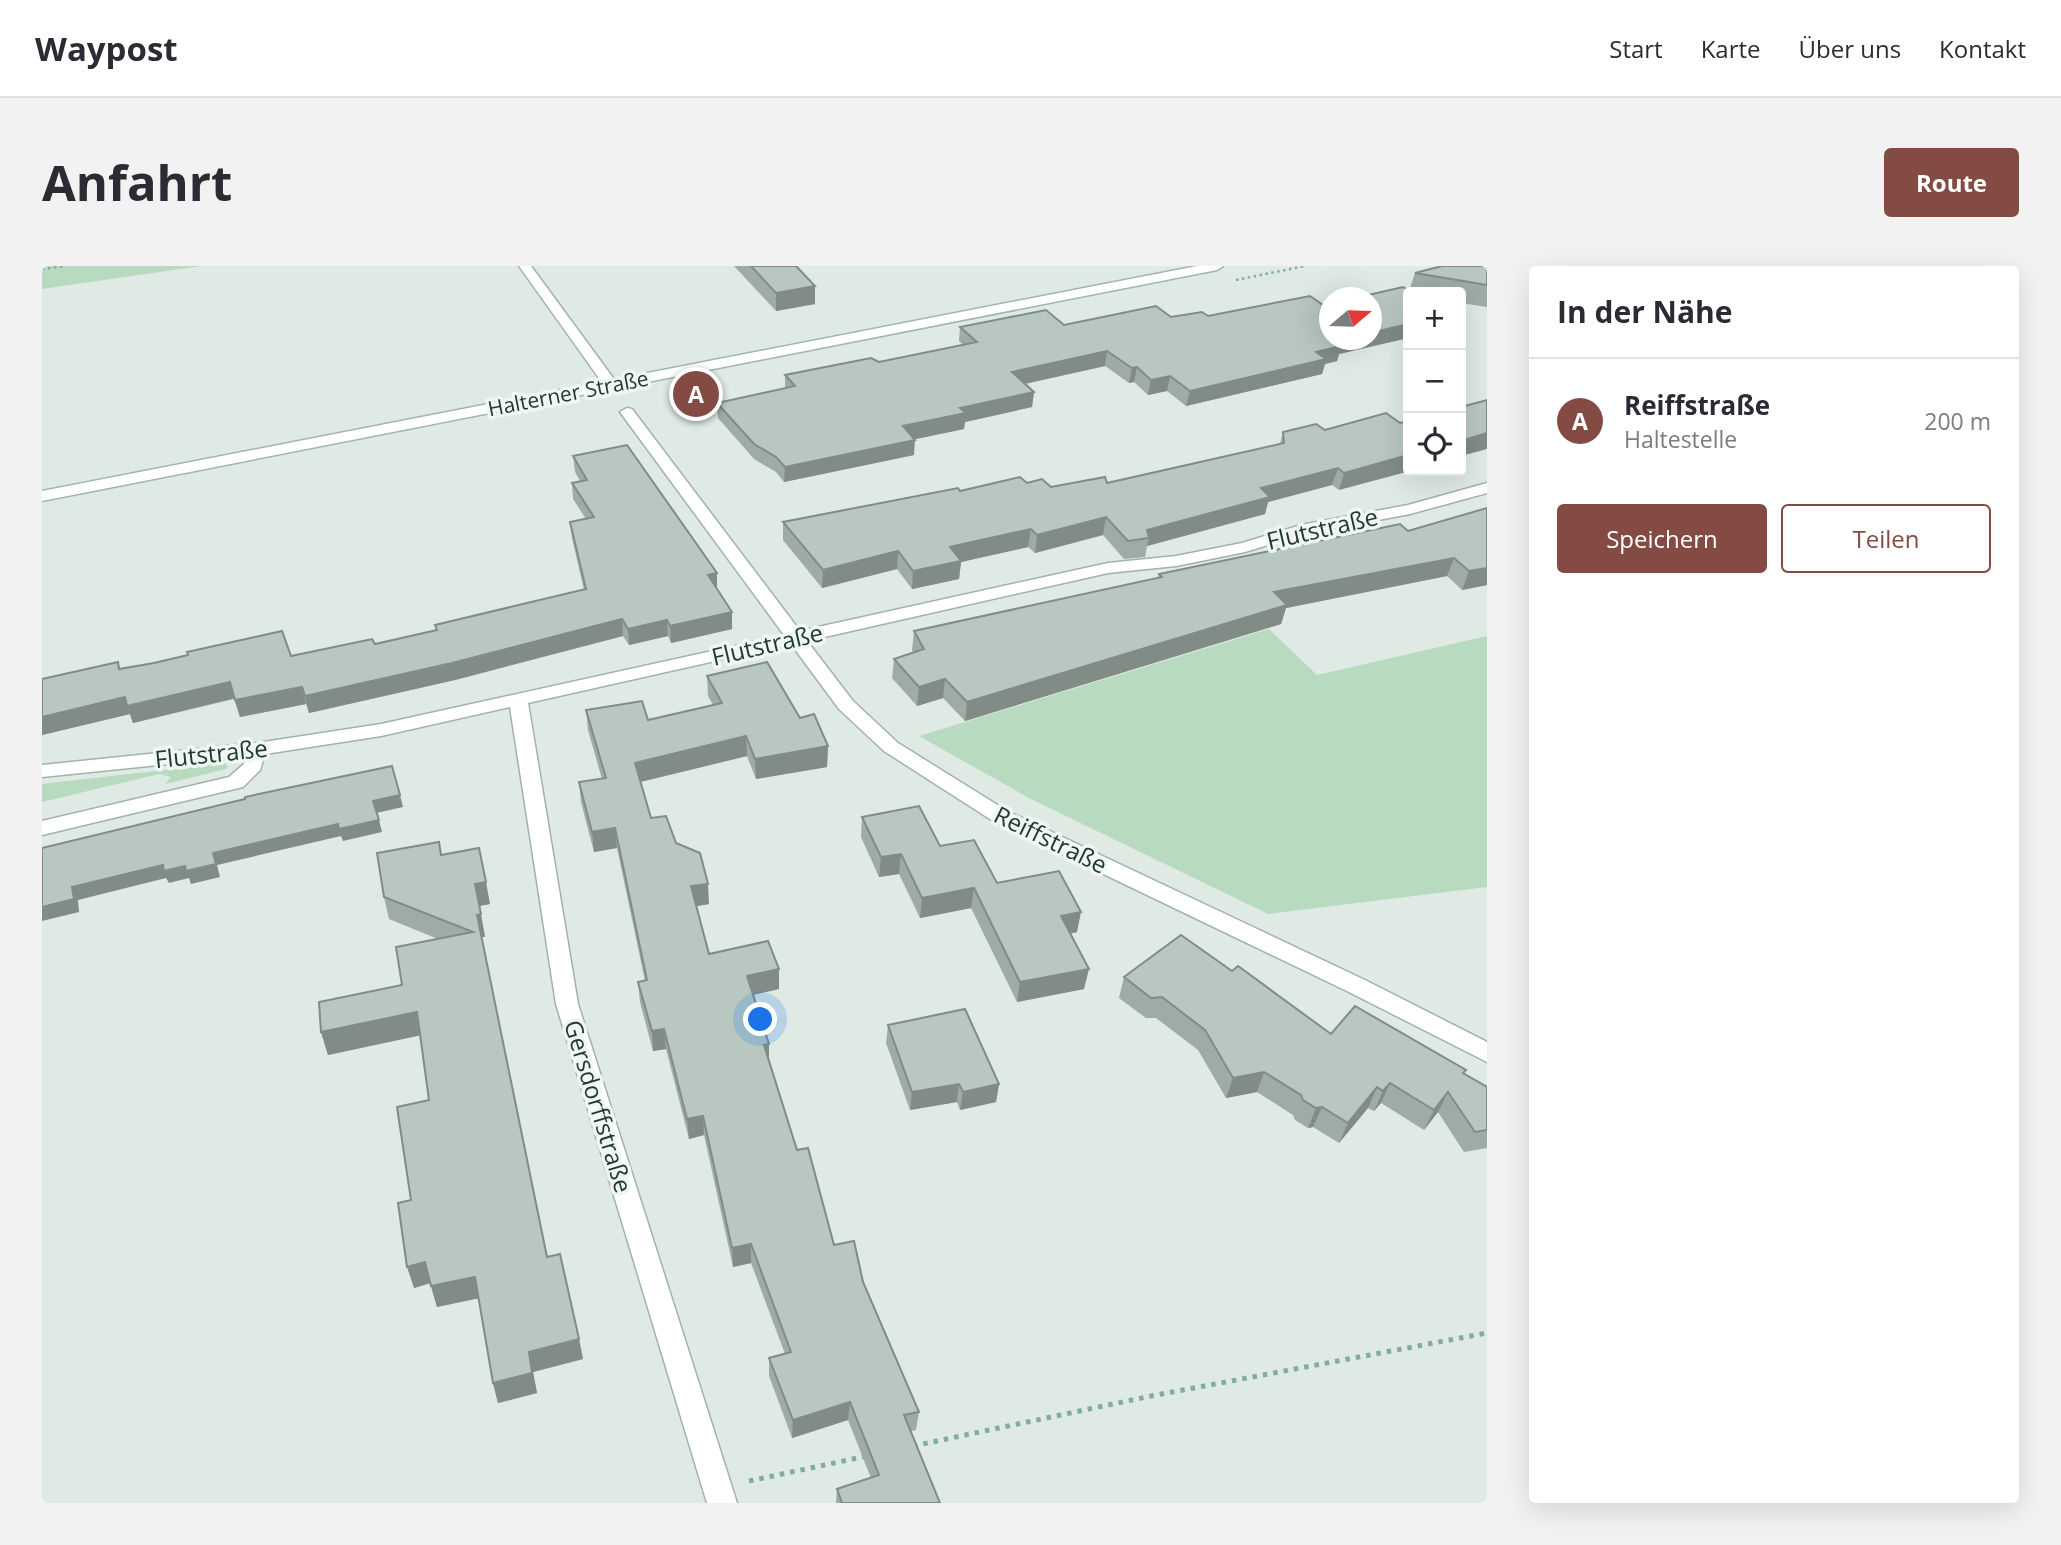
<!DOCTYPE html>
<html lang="de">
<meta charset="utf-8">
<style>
:root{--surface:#fff;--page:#f2f2f3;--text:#2b2b33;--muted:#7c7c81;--line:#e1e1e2;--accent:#834b44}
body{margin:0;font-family:"Open Sans",sans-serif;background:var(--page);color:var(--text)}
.controls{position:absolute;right:21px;top:21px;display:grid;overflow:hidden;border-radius:7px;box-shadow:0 7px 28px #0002}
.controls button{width:63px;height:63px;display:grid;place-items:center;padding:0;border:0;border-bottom:2px solid var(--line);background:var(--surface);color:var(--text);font:35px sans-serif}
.compass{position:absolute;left:1277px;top:21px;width:63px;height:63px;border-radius:50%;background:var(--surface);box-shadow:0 7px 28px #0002;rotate:71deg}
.you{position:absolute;left:719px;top:754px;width:24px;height:24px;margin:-18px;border:5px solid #fff;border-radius:50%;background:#1a73e8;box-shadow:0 0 0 10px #1a73e833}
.badge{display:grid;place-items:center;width:46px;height:46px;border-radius:50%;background:var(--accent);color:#fff;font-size:23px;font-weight:700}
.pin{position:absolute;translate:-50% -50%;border:4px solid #fff;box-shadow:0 2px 7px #0006}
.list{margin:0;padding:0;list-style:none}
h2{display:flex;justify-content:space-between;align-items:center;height:91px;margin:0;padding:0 28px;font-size:30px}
h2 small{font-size:23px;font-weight:400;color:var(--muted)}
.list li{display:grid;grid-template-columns:46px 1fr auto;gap:21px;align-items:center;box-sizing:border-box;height:126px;padding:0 28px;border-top:2px solid var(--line)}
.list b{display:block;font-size:26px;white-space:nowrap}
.list p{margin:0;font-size:23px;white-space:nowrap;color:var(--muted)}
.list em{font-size:23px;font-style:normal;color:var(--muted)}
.actions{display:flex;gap:14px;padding:21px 28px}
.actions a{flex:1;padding:16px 0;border:2px solid var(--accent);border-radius:7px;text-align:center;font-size:24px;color:var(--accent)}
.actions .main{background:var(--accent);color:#fff}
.icon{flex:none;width:38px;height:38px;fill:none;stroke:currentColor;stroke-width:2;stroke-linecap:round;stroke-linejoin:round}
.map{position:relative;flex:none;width:1445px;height:1237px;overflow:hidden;border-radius:7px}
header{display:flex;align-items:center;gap:42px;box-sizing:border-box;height:98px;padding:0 35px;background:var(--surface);border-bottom:2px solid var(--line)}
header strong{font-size:33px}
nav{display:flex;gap:38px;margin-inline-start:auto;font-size:24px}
.intro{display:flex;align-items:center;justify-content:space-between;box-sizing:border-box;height:168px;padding:0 42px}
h1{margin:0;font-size:49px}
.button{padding:18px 32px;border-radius:7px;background:var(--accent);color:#fff;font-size:24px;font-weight:700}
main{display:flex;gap:42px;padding:0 42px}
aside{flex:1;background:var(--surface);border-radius:7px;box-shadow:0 7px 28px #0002}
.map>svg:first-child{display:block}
.green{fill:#b8dbbf}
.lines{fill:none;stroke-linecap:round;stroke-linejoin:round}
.minor-casing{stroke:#a2b2ab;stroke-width:3}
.secondary-casing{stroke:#9fb6ac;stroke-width:3}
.path-far1{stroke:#80ad9c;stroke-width:2.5;stroke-dasharray:2.5 3.5;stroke-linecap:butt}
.path{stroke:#80ad9c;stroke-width:5;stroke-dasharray:4.5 6;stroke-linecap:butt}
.minor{fill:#fff;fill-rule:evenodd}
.secondary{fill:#fff;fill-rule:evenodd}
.wall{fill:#9eaca5}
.shaded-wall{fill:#818c86}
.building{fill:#b8c8c0;stroke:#818c86;stroke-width:2}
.labels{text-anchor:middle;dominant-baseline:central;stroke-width:7;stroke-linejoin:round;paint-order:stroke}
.far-street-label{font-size:21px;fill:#213a31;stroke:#f0f7f3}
.street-label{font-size:24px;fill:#213a31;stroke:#f0f7f3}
</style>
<header>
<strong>Waypost</strong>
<nav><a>Start</a><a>Karte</a><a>Über uns</a><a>Kontakt</a></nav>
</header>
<div class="intro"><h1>Anfahrt</h1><a class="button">Route</a></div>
<main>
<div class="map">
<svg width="1445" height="1237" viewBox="0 0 1445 1237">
<rect width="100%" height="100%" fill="#dfeae5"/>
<g class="green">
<polygon points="0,0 159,0 0,23"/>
<polygon points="1227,363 1275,409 1445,370 1445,621 1226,648 987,532 877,470"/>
<polygon points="182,497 186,501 184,503 123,518 129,511 117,508 0,536 0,518"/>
</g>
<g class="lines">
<defs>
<g id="minor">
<polygon points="477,0 489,0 574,116 574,122 564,122"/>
<polygon points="585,142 590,143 758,365 1066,297 1134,290 1200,277 1259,259 1366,239 1445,217 1445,227 1368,248 1262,268 1203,286 1134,300 1066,307 765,375 811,435 856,477 965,545 1323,714 1445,776 1445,796 1307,726 951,555 842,485 797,443 749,378 486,437 536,738 695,1237 665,1237 514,738 468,441 339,470 223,488 218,504 201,521 0,569 0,555 187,511 202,498 204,490 0,511 0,499 215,477 339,458 742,369 578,146"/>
</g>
<polygon id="secondary" points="1155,0 1181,0 1175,4 0,235 0,225"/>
</defs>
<use href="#minor" class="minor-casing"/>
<use href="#secondary" class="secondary-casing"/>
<g class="path-far1">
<polyline points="0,3 23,0"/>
<polyline points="1194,14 1263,0"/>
</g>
<g class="path">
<polyline points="871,1180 1109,1130 1445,1067"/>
<polyline points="707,1215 825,1190"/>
</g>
<use href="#minor" class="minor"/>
<use href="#secondary" class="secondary"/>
</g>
<g class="wall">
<polygon points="692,0 754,0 773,20 773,38 734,45"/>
<polygon points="1445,0 1445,41 1419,37 1419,26 1366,26 1366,72 1297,88 1295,95 1283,98 1280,108 1144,140 1125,125 1106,129 1092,116 1087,117 1063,100 983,118 992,126 990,141 923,156 922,163 872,173 872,189 742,216 734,206 712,193 676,152 675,137 743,122 743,109 837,96 921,79 917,75 918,61 1022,59 1129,51 1166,50 1281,39 1367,25 1373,7"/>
<polygon points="1344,147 1297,224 1290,219 1226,236 1223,248 1105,280 1103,291 1082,293 1061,269 993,287 986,281 919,296 917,313 870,323 855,303 780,322 741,274 741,256 918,225 985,217 1009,221 1065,217 1238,178 1241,166 1283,164"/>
<polygon points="531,190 675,323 690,363 629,377 626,370 587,379 581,370 413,414 267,447 264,438 198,451 192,433 91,457 88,448 0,469 0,413 76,396 78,403 249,390 333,378 394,364 393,359 542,324 530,272 528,256 544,253 531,233 530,217 538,215 533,206"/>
<polygon points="1445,242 1445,319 1420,324 1405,310 1244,342 1239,358 923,455 901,432 875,440 850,412 852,393 871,386 870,384 872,365 1116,312 1117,308 1366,265"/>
<polygon points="665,410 758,452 786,480 785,501 714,513 705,490 598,516 609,552 634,577 667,638 655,640 667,688 737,703 737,723 711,729 727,796 755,884 792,979 821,1016 877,1146 874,1164 869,1165 898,1237 794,1237 795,1223 829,1212 806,1154 750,1172 727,1110 727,1092 743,1088 709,997 691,1001 662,869 647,873 624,783 611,785 598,736 596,716 603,715 575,582 552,586 539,536 537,516 560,513 546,464 544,444 606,454 671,439 666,430"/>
<polygon points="820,551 898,580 1035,666 1028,668 1042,723 975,736 929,642 878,652 857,608 837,611 819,571"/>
<polygon points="400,589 448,638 437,640 443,671 440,671 505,991 537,1073 541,1093 491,1106 495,1127 456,1137 451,1117 436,1032 395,1041 388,1017 372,1022 369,934 387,834 378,769 286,789 279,766 360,719 396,673 347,653 342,631"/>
<polygon points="1190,705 1289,768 1424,804 1422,807 1445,821 1445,882 1422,886 1396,846 1382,864 1339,837 1332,845 1326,842 1297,877 1271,861 1266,862 1253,854 1251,849 1215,826 1184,832 1156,784 1114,752 1104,752 1077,732 1082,711"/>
<polygon points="846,759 957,818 954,836 918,844 915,836 868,844 844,777"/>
</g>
<g class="shaded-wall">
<polygon points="773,20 773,38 734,45 734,27"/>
<polygon points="1366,58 1366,72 1297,88 1295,95 1283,98 1280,108 1144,140 1148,125 1292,75 1300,74 1329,74 1329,67"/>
<polygon points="1065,85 1063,100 968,121 970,106"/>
<polygon points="1095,101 1092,116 1087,117 1090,102"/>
<polygon points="1128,110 1125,125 1106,129 1109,114"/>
<polygon points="992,126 990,141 923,156 922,163 860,176 861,160 918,142"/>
<polygon points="1445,167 1445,183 1419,190 1419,175"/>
<polygon points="873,174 872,189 742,216 743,201"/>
<polygon points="1366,189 1366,205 1368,205 1297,224 1302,207"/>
<polygon points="1296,202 1290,219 1226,236 1223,248 1105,280 1107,272 1105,264 1219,222"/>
<polygon points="1064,251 1061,269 993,287 995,269"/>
<polygon points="989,263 986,281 919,296 917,313 870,323 871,305 908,281"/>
<polygon points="856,285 855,303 780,322 781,304"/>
<polygon points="1412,292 1405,310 1244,342 1239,358 923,455 925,436 1232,326"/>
<polygon points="1445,302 1445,319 1420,324 1427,305"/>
<polygon points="675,307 675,323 666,309"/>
<polygon points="690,346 690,363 629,377 628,360"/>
<polygon points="580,353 581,370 413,414 267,447 263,430"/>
<polygon points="625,354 626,370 587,379 586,363"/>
<polygon points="903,413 901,432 875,440 877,421"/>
<polygon points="188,416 193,432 91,457 88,448 0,469 0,451 83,431"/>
<polygon points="260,421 264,438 198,451 193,434"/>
<polygon points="704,470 705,490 594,517 593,497"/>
<polygon points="786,480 785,501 714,513 713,493"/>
<polygon points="358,529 361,541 334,547 331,535"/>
<polygon points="337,554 340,566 301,575 299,570 175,599 178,611 149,618 147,612 127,617 124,612 36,634 37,646 0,655 0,641 30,621 296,558"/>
<polygon points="573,562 575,582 552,586 550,566"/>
<polygon points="859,588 857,608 837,611 839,591"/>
<polygon points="444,616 448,638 437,640 433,618"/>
<polygon points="666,618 667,638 650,641 649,620"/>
<polygon points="932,622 929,642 878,652 880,632"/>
<polygon points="1039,646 1035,666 1015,670 1019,650"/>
<polygon points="439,648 443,671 439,671 435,649"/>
<polygon points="737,703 737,723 705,730 705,710"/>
<polygon points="1047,703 1042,723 975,736 978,716"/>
<polygon points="375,746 380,769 286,789 279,766"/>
<polygon points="622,763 624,783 611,785 610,765"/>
<polygon points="727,778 727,798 722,779"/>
<polygon points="1222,806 1215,826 1184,832 1191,812"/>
<polygon points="1348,817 1339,837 1332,845 1341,825"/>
<polygon points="917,818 915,836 868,844 870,826"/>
<polygon points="957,818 954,836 918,844 921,826"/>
<polygon points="1335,821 1326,842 1297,877 1306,857"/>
<polygon points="1406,826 1396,846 1382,864 1392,844"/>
<polygon points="1280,841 1271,861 1266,862 1274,842"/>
<polygon points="661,850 662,869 647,873 645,853"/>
<polygon points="709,978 709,997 691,1001 690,982"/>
<polygon points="383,996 389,1017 372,1022 365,1001"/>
<polygon points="433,1011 438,1032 395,1041 389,1020"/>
<polygon points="537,1073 541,1093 491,1106 495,1127 456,1137 451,1117 487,1086"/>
<polygon points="808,1136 806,1154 750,1172 751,1154"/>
</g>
<g class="building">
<polygon points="709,0 754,0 773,20 734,27"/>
<polygon points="1400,0 1445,0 1445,19 1373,7"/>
<polygon points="1361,21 1370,26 1366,26 1366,58 1329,67 1329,32 1313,32"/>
<polygon points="1268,30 1281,39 1287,37 1287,74 1300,74 1292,75 1299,80 1274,86 1284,93 1148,125 1128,110 1109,114 1095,101 1090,102 1065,85 970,106 992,126 918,142 924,147 861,160 873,174 743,201 734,191 712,178 675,137 753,120 743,109 829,92 837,96 935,76 918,61 1004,44 1022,59 1114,40 1129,51 1160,46 1166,50"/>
<polygon points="1445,134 1445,167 1419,175 1419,141"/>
<polygon points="1344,147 1358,157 1366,155 1366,189 1302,207 1296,202 1219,222 1228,231 1105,264 1107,272 1086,275 1064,251 995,269 989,263 908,281 919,295 871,305 856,285 781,304 741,256 916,222 918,225 978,211 985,217 1000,213 1009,221 1063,211 1065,217 1242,177 1241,166 1274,158 1283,164"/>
<polygon points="585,179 675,307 666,309 690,346 628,360 625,354 586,363 580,353 410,397 263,430 260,421 193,434 188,416 85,440 83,431 0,451 0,413 76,396 77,403 112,397 146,389 145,386 240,365 249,390 330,373 333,378 395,364 393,359 544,323 528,256 552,251 530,217 545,214 531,190"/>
<polygon points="1445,242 1445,302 1427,305 1412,292 1232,326 1245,339 925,436 903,413 877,421 852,393 882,383 872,365 1120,311 1117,308 1358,258 1366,265"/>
<polygon points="725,396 758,452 772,448 786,480 713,493 704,470 593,497 609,552 624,550 634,577 658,587 666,618 649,620 667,688 726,675 737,703 705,710 727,778 722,779 755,884 766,882 792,979 812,975 821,1016 877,1146 862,1149 898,1237 800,1237 795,1223 837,1209 808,1136 751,1154 727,1092 749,1086 709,978 690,982 661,850 645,853 622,763 610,765 596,716 605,714 573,562 550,566 537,516 564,512 544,444 600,435 606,454 680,437 665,410"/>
<polygon points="350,500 358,529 331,535 337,554 297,563 296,558 171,587 174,598 144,605 143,600 122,605 121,599 30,621 32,633 0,641 0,582 203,533 203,531"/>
<polygon points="877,540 898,580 932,574 955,617 1017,605 1039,646 1019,650 1047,703 978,716 932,622 880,632 859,588 839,591 820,551"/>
<polygon points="397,576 399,589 437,582 444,616 433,618 439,648 435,649 472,830 505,991 518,988 537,1073 487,1086 490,1107 451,1117 433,1011 389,1020 383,996 365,1001 356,937 369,934 355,841 387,834 375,746 279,766 277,736 360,719 354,681 431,666 342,631 335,587"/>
<polygon points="1139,669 1190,705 1196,700 1289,768 1313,740 1424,804 1421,807 1445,821 1445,864 1433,866 1406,826 1392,844 1348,817 1341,825 1335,821 1306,857 1280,841 1274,842 1261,834 1259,829 1222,806 1191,812 1163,764 1120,731 1109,732 1082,711"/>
<polygon points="923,743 957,818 921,826 917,818 870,826 846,759"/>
</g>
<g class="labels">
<g class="far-street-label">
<text transform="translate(526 127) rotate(-11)">Halterner Straße</text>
</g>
<g class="street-label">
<text transform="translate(1280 262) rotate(-13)">Flutstraße</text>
<text transform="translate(725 378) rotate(-13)">Flutstraße</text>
<text transform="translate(169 487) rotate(-6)">Flutstraße</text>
<text transform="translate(1009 573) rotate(26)">Reiffstraße</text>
<text transform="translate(557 840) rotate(73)">Gersdorffstraße</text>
</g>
</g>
</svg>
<div class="controls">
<button>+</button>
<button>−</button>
<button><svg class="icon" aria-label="locate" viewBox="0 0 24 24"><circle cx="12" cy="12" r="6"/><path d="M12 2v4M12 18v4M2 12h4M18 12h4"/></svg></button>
</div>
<svg class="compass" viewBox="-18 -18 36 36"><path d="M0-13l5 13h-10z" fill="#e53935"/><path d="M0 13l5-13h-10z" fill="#7c7c81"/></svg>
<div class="you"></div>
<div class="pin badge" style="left:654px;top:128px">A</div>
</div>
<aside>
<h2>In der Nähe<small></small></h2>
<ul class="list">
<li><span class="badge">A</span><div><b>Reiffstraße</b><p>Haltestelle</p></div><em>200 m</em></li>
</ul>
<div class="actions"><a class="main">Speichern</a><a>Teilen</a></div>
</aside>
</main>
